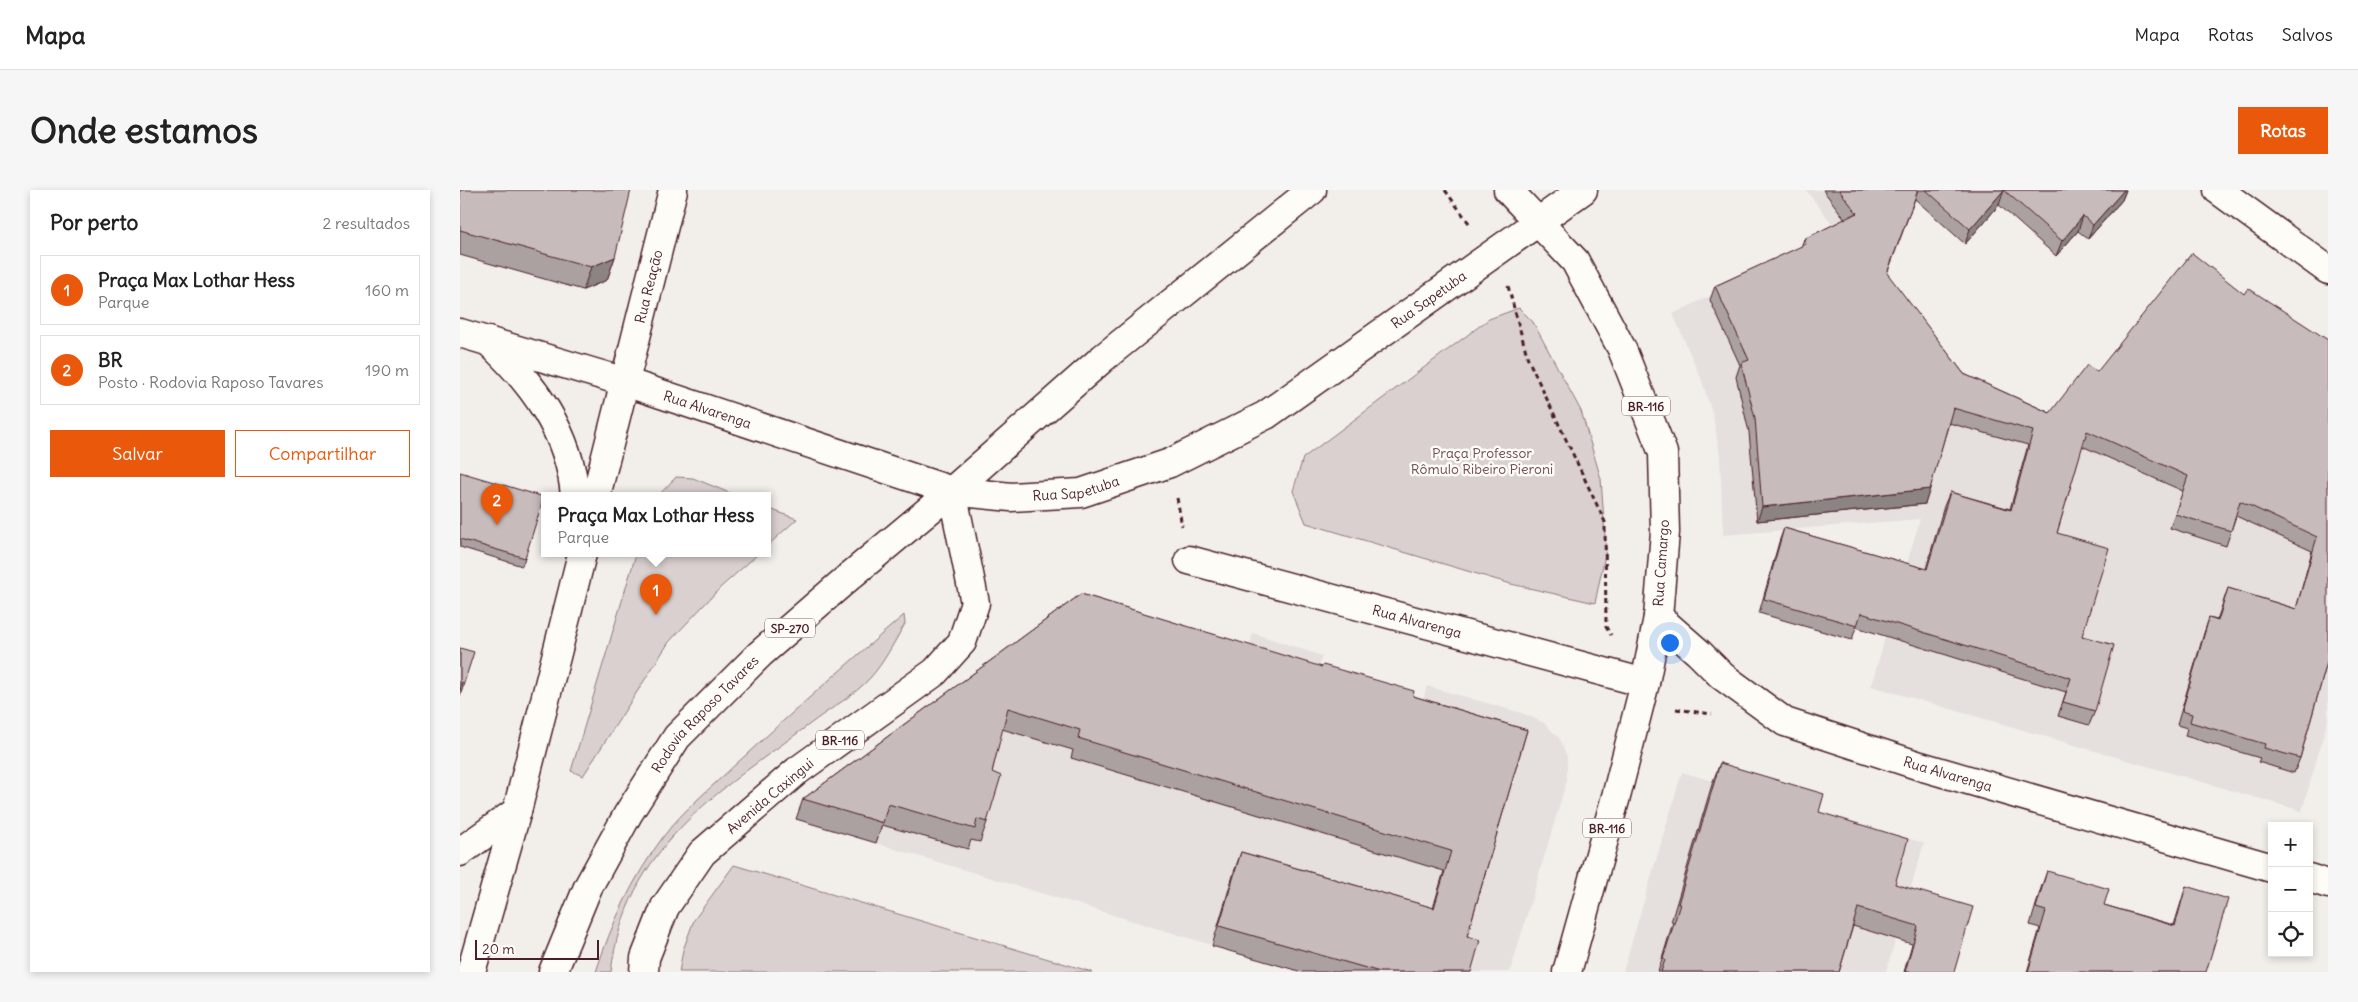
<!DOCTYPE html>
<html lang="pt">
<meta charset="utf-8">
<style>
:root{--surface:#fff;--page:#f6f6f6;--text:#222;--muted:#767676;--line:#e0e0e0;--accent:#ea580c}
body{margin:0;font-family:Delius,sans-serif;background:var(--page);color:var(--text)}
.controls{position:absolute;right:15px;bottom:15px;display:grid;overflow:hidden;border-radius:0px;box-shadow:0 2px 8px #0003}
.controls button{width:45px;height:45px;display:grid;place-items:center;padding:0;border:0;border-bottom:1px solid var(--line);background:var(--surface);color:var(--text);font:25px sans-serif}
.scale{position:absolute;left:15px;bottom:12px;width:124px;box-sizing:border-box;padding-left:5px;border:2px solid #4a1f2b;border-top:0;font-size:14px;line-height:18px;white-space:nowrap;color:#4a1f2b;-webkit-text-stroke:4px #fdfcf7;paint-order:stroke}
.you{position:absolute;left:1209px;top:452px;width:18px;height:18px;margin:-12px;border:4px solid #fff;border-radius:50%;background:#1a73e8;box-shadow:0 0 0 8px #1a73e833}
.badge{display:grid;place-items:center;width:32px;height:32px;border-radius:50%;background:var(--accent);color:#fff;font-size:16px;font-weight:700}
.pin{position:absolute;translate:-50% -41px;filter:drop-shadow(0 1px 2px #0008)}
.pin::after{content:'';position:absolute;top:26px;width:18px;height:15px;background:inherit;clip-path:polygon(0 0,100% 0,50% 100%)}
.popup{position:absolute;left:81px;top:302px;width:230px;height:65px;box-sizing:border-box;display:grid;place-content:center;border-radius:0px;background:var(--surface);filter:drop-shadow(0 1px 4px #0005);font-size:16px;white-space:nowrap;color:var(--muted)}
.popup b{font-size:19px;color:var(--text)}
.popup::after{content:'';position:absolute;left:50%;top:100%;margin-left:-10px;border:10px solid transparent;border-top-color:var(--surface)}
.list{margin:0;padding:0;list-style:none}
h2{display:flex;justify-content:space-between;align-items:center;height:65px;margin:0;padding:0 20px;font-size:21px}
h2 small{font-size:16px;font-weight:400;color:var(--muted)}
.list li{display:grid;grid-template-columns:32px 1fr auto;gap:15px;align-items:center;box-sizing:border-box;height:70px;margin:0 10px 10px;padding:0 10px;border:1px solid var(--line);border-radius:0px}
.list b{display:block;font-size:19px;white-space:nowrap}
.list p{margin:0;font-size:16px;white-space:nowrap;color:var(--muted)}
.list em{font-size:16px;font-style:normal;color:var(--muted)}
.actions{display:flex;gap:10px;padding:15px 20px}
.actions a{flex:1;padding:11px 0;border:1px solid var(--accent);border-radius:0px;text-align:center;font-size:18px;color:var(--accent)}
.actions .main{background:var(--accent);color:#fff}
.icon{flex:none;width:28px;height:28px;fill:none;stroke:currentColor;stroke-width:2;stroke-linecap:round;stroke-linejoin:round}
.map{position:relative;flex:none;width:1868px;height:782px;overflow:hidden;border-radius:0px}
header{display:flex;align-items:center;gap:30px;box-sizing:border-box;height:70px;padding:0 25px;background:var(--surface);border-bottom:1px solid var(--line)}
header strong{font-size:24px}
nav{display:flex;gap:28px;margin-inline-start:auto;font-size:18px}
.intro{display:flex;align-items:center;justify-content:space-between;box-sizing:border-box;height:120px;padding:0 30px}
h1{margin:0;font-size:35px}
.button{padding:12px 22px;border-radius:0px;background:var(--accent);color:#fff;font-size:18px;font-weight:700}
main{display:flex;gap:30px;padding:0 30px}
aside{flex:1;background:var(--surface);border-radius:0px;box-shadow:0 2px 8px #0003}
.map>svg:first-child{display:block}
.built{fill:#e5dfdd}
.green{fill:#d9d0cf;stroke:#92787d}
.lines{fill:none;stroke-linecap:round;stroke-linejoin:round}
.minor-casing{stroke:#4a1f2b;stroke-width:31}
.major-casing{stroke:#4a1f2b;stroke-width:31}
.highway-casing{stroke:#4a1f2b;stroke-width:31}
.path{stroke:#4a1f2b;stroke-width:3;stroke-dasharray:5 4;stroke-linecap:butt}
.minor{stroke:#fdfcf7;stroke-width:28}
.major{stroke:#fdfcf7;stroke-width:28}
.highway{stroke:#fdfcf7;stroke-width:28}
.wall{fill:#aca1a1;stroke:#4a1f2b}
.shaded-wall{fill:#8c8383;stroke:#4a1f2b}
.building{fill:#c8bbbb;stroke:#4a1f2b}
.labels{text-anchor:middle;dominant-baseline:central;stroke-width:5;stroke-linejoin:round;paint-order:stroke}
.shield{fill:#fdfcf7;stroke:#806168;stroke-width:1}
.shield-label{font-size:12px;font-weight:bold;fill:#4a1f2b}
.street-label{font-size:14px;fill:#4a1f2b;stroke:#fdfcf7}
.park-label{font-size:14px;fill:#6e4b54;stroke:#fdfcf7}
</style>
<header>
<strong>Mapa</strong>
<nav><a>Mapa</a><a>Rotas</a><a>Salvos</a></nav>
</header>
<div class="intro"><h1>Onde estamos</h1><a class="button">Rotas</a></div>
<main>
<aside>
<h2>Por perto<small>2 resultados</small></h2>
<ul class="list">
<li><span class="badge">1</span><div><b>Praça Max Lothar Hess</b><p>Parque</p></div><em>160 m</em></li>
<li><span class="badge">2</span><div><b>BR</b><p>Posto · Rodovia Raposo Tavares</p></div><em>190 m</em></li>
</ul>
<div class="actions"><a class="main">Salvar</a><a>Compartilhar</a></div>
</aside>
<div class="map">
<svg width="1868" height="782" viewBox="0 0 1868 782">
<rect width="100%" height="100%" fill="#f2efeb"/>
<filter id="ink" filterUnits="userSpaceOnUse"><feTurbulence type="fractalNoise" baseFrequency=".02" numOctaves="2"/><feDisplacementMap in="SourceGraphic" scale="10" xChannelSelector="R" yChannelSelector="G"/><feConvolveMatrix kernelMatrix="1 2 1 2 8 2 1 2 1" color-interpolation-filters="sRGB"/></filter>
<g filter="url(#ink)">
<g class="built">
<polygon points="1346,0 1458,0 1422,98 1499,198 1868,368 1868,529 1842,621 1411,496 1460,329 1263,345 1260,265 1253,226 1242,191 1213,124 1379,43"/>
<polygon points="793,443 862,466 818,615 923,645 967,496 1065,524 1084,533 1100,549 1107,567 1107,590 1050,782 841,782 336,629 447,547 785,475"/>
<polygon points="1222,582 1464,653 1426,782 1163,782"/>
</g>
<g class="green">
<polygon points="1059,118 1073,132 1121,221 1141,289 1146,360 1135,413 1051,394 846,333 833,301 843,268 1029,129"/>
<polygon points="216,287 233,288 277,306 198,306"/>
<polygon points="307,318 337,329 307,356"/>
<polygon points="176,364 298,364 261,397 209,452 123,586 111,581"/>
<path d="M444 425 445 434C434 452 424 473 410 488 395 505 368 520 350 534 257 603 166 657 151 782H136C151 734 173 688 203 647 223 620 252 597 276 574 331 523 387 474 444 425Z"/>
<polygon points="274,675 632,782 219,782 223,760 234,730"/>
</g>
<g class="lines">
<defs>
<g id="minor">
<polyline points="1758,0 1868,80"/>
<path id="s1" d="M729 370 1185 493"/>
<path id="s2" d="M1198 427 1239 463 1262 486 1325 532 1460 576 1812 678"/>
<polyline points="0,662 57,621"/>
<polyline points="1849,688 1868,694"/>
</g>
<g id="major">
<polyline points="1048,0 1115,71 1162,159 1203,263 1205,342 1198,427 1185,493 1157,603 1107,782"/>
<path id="s3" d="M0 143 165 192 492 301 515 413 502 452 475 482 337 581 242 663 205 717 185 768 184 782"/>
</g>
<g id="highway">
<path d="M28 151C73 193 110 243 115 306"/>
<path id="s4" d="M492 301 551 307 621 303 710 273 806 225 1123 0"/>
<path id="s5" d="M136 306 213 0"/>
<polyline points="11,782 57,621 122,364"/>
<path id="s6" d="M93 782 128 697 168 624 217 547 300 464 390 386 492 301 643 168 852 0"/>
</g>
</defs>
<use href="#minor" class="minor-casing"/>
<use href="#major" class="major-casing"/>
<use href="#highway" class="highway-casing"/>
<g class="path">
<polyline points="985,0 1011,36"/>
<polyline points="1048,96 1068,169 1145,332 1146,437 1151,445"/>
<polyline points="717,308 722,336"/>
<polyline points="1216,519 1252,524"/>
</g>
<use href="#minor" class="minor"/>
<use href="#major" class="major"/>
<use href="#highway" class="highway"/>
</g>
<g class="wall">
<polygon points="0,0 155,67 147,90 123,100 0,65"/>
<polygon points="1363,0 1666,0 1662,10 1628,49 1618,41 1596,66 1539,15 1505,54 1455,9 1427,84 1504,184 1590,223 1637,182 1784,104 1856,143 1868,469 1840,568 1834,583 1798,572 1800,568 1725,546 1727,538 1717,535 1744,443 1749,428 1757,430 1768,398 1836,419 1852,361 1776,326 1766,356 1710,338 1723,301 1622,256 1597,343 1622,446 1635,521 1629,535 1598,526 1606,502 1396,437 1392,450 1299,423 1319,352 1324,338 1466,379 1484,316 1490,302 1550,319 1568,255 1489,233 1465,314 1297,331 1289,242 1276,187 1280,175 1250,110 1255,96 1341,57 1344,49 1385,29"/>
<polygon points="0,282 65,368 62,376 0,357"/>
<polygon points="621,404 953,506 1067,540 1007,746 1011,782 842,782 752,756 774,682 781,662 973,718 984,681 611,568 613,560 542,539 532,582 527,632 520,652 511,650 508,659 422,635 416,653 336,629 343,609"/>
<polygon points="0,458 4,493 0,506"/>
<polygon points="1260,573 1359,622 1435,694 1494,782 1444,782 1452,754 1393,736 1379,782 1198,782 1213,732 1211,732 1253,591"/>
<polygon points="1587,681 1644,715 1714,735 1726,696 1746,782 1567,782 1580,738 1570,735 1581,698"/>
</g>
<g class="shaded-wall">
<polygon points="1544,0 1539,15 1505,54 1510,39"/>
<polygon points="1664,0 1666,0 1662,10 1628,49 1633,35"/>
<polygon points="1623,26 1618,41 1596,66 1602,51"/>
<polygon points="155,67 147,90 123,100 131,77"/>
<polygon points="1470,299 1465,314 1297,331 1302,317"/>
</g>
<g class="building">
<polygon points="0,0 171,0 155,67 131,77 0,40"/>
<polygon points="1379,0 1458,0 1427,83 1504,184 1590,223 1627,175 1637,182 1732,63 1784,104 1788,98 1868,150 1868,469 1840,568 1804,558 1805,554 1730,532 1732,524 1722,521 1749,428 1758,431 1768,398 1836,419 1857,347 1780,311 1771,341 1715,324 1728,286 1627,241 1597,343 1649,358 1622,446 1654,455 1635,521 1603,512 1611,488 1401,423 1397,436 1304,409 1324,338 1467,379 1490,302 1551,320 1573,241 1493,218 1470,299 1302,317 1295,228 1281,173 1289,170 1255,96 1346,54 1344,49 1397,23"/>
<polygon points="1466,0 1664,0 1633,35 1623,26 1602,51 1544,0 1510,39"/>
<polygon points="0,282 84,307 65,368 0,349"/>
<polygon points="621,404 862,477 863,475 954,501 953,506 1067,540 1007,746 1020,750 1011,782 920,782 759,736 781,662 974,718 991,661 618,548 620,540 548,518 532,582 541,586 527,632 517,629 515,639 428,614 423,633 343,609"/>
<polygon points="0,458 14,462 4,493 2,492 0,500"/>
<polygon points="1260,573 1364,604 1359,622 1448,649 1435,694 1513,717 1494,782 1445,782 1458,736 1398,718 1379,782 1201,782 1205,770 1203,769 1220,714 1218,714"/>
<polygon points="1587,681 1649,699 1644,715 1715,736 1726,696 1768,709 1746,782 1568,782 1586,721 1576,718"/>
</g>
</g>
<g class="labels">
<g class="shield">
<rect x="1162" y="206.5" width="48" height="19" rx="4"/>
<rect x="305" y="428.5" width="50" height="19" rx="4"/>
<rect x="356" y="540.5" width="48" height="19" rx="4"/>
<rect x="1123" y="628.5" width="48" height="19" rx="4"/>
</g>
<g class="shield-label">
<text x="1186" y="216">BR-116</text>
<text x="330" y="438">SP-270</text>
<text x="380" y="550">BR-116</text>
<text x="1147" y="638">BR-116</text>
</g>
<g class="street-label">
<text stroke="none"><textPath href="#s5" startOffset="216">Rua Reação</textPath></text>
<text stroke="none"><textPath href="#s4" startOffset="530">Rua Sapetuba</textPath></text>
<text stroke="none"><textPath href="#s3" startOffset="259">Rua Alvarenga</textPath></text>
<text stroke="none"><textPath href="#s4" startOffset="125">Rua Sapetuba</textPath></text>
<text transform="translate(1201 373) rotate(-86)">Rua Camargo</text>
<text stroke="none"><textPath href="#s1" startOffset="236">Rua Alvarenga</textPath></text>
<text stroke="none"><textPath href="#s6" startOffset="302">Rodovia Raposo Tavares</textPath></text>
<text stroke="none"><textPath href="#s2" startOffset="336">Rua Alvarenga</textPath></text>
<text transform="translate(310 606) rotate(-40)">Avenida Caxingui</text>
</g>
<g class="park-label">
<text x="1022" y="263">Praça Professor<tspan x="1022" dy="16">Rômulo Ribeiro Pieroni</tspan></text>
</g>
</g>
</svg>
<div class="controls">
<button>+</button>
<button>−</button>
<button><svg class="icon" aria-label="locate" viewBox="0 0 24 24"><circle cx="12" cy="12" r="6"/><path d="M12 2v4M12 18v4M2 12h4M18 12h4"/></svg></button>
</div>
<div class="scale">20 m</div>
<div class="you"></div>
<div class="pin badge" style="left:196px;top:425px">1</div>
<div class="popup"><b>Praça Max Lothar Hess</b>Parque</div>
<div class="pin badge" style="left:37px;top:335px">2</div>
</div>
</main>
